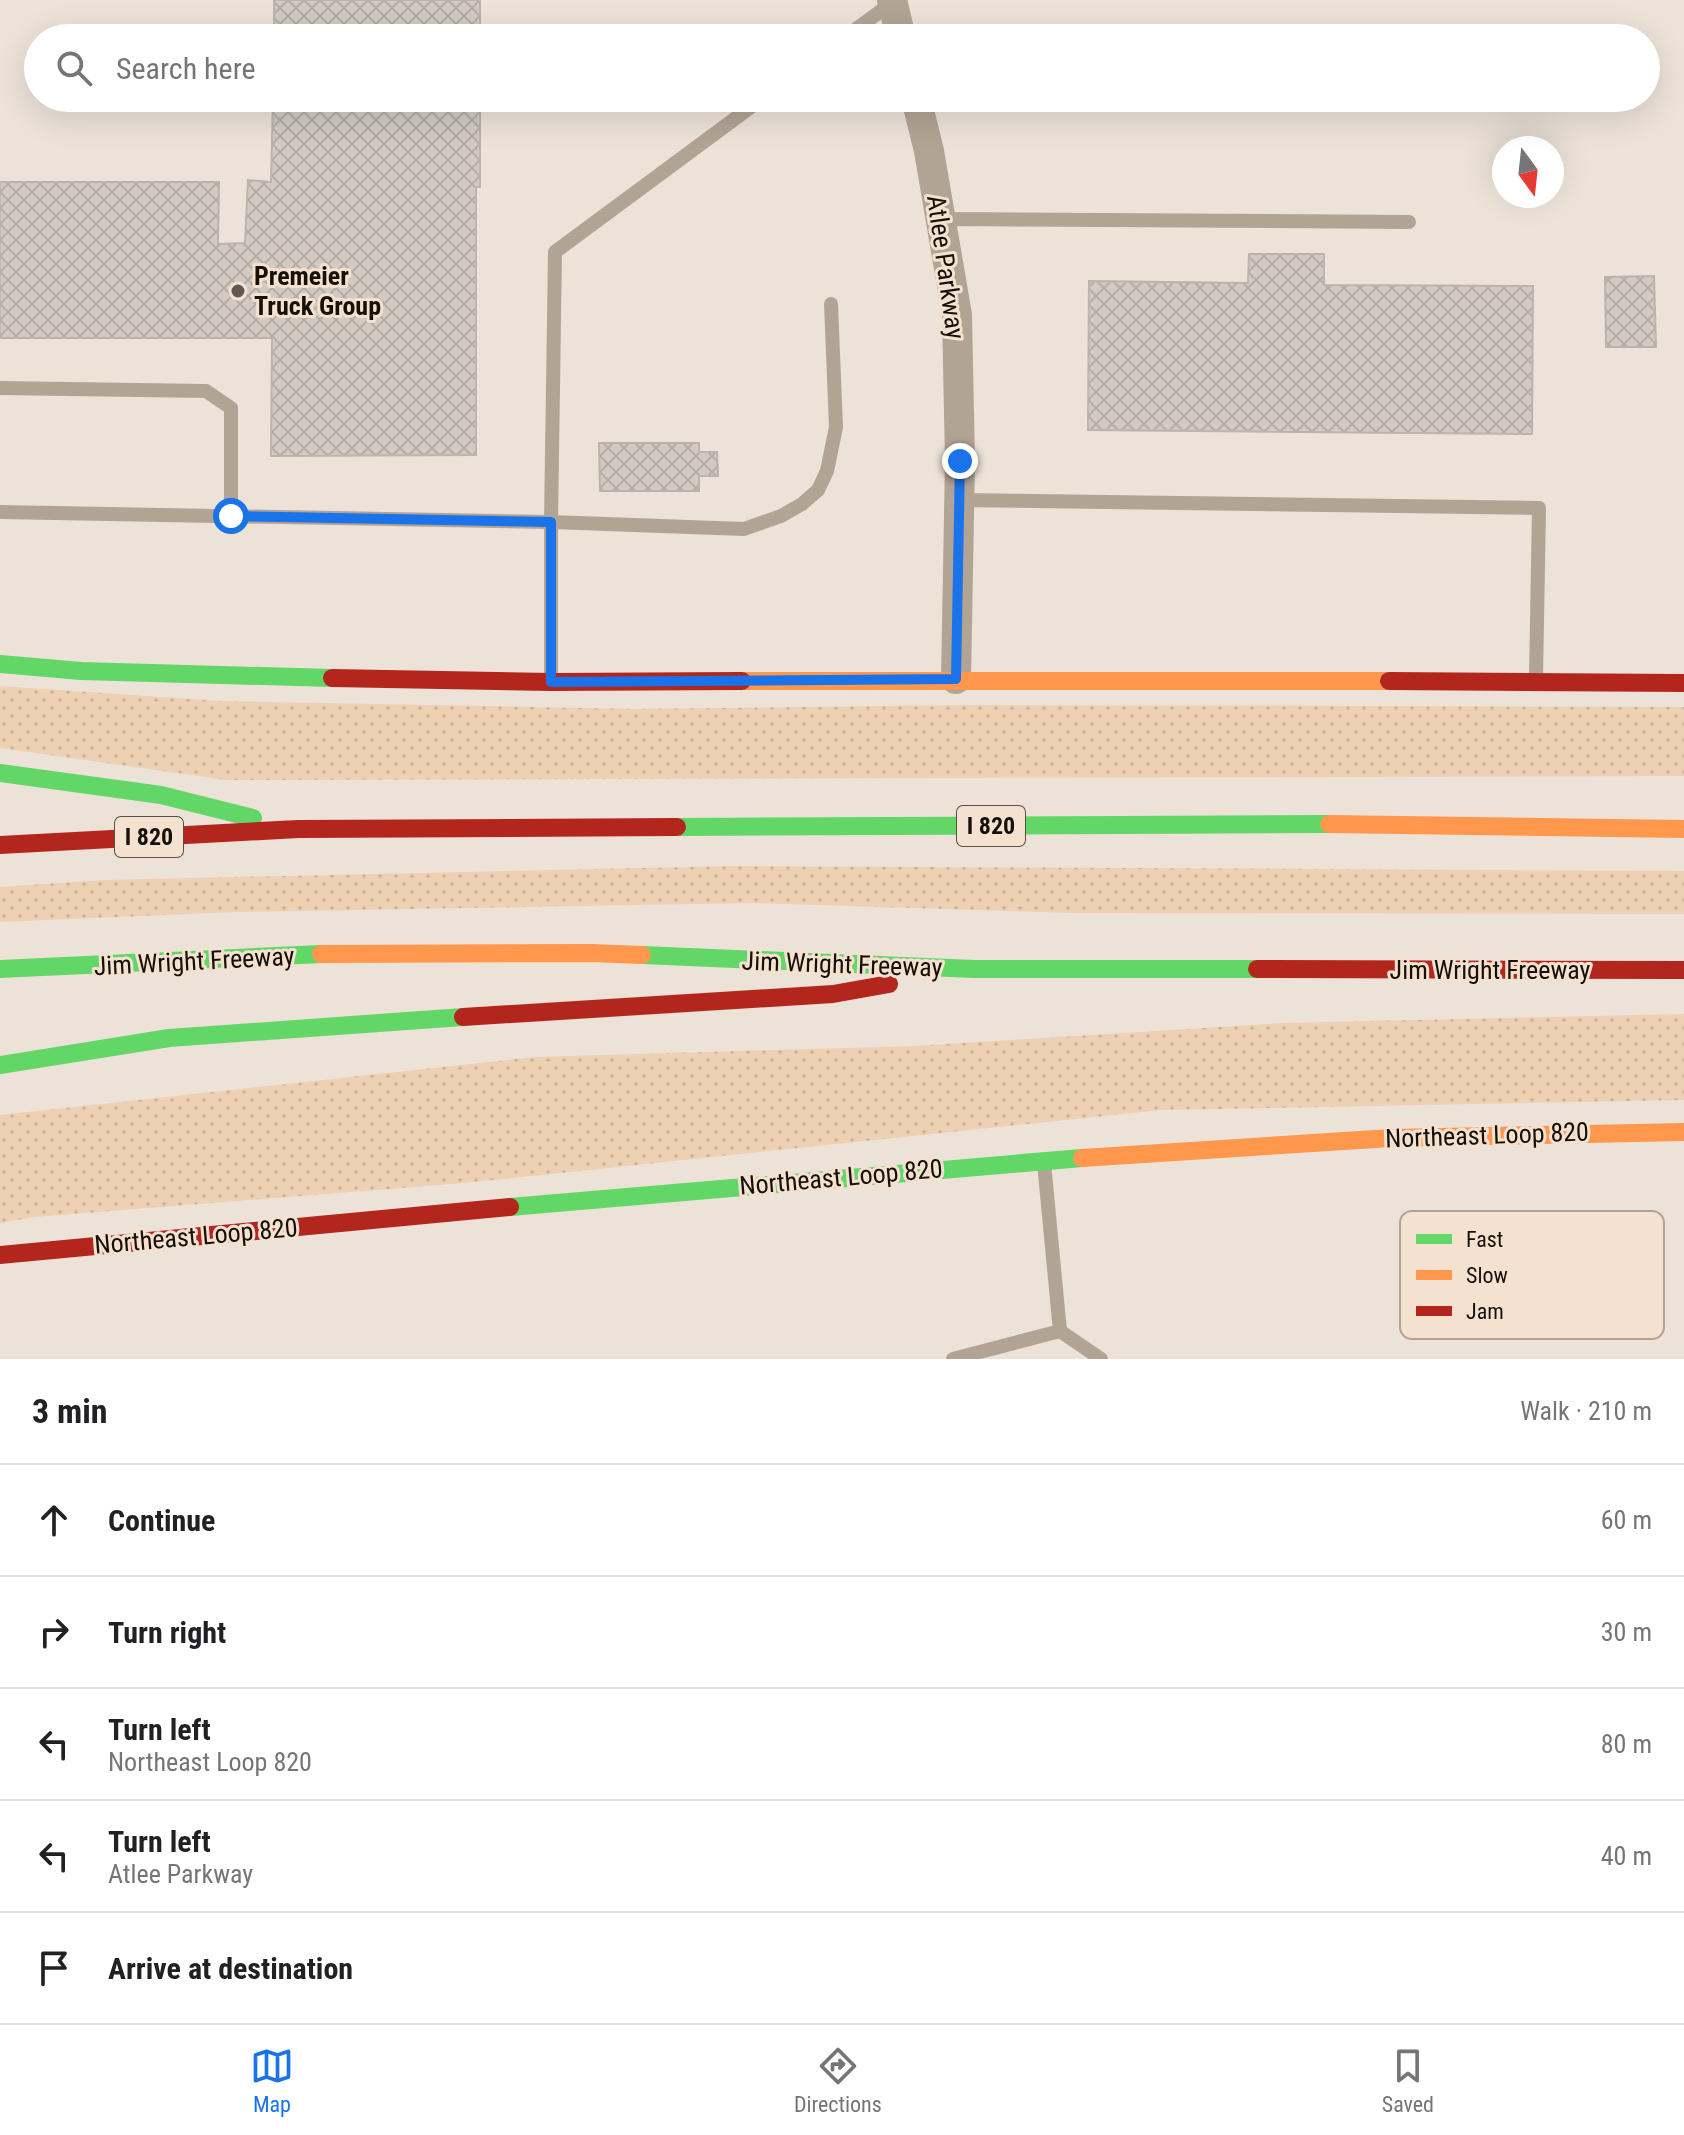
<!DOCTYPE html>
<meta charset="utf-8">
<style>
:root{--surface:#fff;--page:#f6f6f6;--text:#202124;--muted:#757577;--line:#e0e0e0;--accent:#1a73e8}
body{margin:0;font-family:"Roboto Condensed",sans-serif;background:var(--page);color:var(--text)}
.compass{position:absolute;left:1492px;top:136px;width:72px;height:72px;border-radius:50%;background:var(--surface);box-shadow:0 8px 32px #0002;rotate:165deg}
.stop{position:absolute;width:24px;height:24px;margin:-18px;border:6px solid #1a73e8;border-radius:50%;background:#fff}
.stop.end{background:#1a73e8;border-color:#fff;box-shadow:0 2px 8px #0008}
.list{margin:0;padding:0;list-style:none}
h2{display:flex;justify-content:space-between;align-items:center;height:104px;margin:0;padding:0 32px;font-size:34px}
h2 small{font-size:26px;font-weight:400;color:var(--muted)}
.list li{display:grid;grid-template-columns:52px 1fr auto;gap:24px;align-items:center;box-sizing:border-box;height:112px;padding:0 32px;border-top:2px solid var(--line)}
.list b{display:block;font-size:30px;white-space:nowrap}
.list p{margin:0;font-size:26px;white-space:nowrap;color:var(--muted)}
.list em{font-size:26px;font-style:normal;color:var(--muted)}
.icon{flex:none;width:44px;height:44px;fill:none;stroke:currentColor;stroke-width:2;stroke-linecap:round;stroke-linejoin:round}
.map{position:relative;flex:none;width:1684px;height:1359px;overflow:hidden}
.search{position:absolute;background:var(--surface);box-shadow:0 8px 32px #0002;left:24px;right:24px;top:24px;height:88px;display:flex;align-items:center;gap:20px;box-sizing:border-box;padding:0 28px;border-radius:44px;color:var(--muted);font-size:30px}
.sheet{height:664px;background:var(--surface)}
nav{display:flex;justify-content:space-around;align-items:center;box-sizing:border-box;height:112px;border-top:2px solid var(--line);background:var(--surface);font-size:22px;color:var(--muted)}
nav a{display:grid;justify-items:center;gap:4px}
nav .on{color:var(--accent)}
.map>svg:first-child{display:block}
.grass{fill:url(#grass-dots)}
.building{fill:url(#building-cross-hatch);stroke:#bbb3ac;stroke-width:2}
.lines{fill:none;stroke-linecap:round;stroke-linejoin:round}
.lane{stroke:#b2a495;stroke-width:14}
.street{stroke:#b2a495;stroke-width:30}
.fast{stroke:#63d668;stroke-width:18}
.slow{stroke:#ff974d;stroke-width:18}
.jam{stroke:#b3261e;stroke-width:18}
.route{stroke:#1a73e8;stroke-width:10}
.poi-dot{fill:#615a52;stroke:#f4e1d0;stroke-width:3}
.labels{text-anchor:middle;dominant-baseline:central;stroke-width:6;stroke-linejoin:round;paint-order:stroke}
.shield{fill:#f4e1d0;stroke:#594f45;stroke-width:2}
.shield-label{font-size:24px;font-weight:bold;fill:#16100a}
.street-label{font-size:26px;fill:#16100a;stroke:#f4e1d0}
.poi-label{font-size:26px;font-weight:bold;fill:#16100a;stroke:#f4e1d0;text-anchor:start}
.key{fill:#f4e1d0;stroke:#b1a295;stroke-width:2}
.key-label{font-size:22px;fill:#16100a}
</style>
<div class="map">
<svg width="1684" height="1359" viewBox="0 0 1684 1359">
<defs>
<pattern id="grass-dots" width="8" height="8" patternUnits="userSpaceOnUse" patternTransform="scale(2)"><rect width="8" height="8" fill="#eed0b3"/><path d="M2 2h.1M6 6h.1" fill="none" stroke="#cbb299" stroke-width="1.8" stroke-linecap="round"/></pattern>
<pattern id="building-cross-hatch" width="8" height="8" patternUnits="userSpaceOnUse" patternTransform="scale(2)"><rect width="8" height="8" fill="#d3cbc3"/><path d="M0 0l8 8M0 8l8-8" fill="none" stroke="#b4ada6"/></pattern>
</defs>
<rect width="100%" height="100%" fill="#ece2d8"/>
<g class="grass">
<polygon points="0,686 220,701 634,709 969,705 1684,707 1684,776 226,780 0,748"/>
<polygon points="734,866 1684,871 1684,914 1074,913 751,903 235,912 0,922 0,887 104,880"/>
<polygon points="1684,1014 1684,1100 1161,1110 464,1183 35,1217 0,1223 0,1115 535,1057 914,1046 1284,1023"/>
</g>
<g class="building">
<rect x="274" y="0" width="206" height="38"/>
<polygon points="273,98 480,98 480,187 476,187 476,455 271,456 272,338 0,338 0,182 219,182 218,244 245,243 248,180 271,182"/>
<polygon points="1249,254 1324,254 1324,285 1533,286 1532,434 1088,430 1089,281 1248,283"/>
<polygon points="1654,276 1656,347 1606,347 1605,277"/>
<polygon points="599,443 699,443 699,452 717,452 718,476 699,476 699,491 600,491"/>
</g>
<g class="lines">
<g class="lane">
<polyline points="844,38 893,2"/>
<polyline points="763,98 555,252 551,522 744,529 781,516 802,504 818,490 827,471 836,427 831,304"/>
<polyline points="940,219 1409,222"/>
<polyline points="0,388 206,391 231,408 231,516"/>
<polyline points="959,500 1539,508 1536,678"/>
<polyline points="0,512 551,522 551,677"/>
<polyline points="1060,1331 1101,1359"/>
<polyline points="953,1359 1060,1331 1044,1163"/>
</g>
<g class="street">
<polyline points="892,0 901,38"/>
<polyline points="916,98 929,151 957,315 960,461 956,679"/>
</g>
<g class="fast">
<polyline points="0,664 81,671 332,678"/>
<polyline points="0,773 161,795 253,818"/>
<polyline points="677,827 1329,824"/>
<polyline points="642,955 974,969 1257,969"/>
<polyline points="0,969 321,954"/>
<polyline points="0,1065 169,1038 463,1017"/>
<polyline points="510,1207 1082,1158"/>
</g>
<g class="slow">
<polyline points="742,681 1389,681"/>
<polyline points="1329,824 1684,829"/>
<polyline points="321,954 591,953 642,955"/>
<polyline points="1082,1158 1391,1138 1684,1132"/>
</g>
<g class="jam">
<polyline points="332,678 551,682 742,681"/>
<polyline points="1389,681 1684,683"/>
<polyline points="0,845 298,829 677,827"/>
<polyline points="1257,969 1684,970"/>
<polyline points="463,1017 833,994 889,984"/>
<polyline points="0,1255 510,1207"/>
</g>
</g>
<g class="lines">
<polyline class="route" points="231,516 551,522 551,682 956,679 960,461"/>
</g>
<circle class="poi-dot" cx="238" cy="291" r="8"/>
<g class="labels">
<g class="shield">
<rect x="957" y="806" width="68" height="40" rx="6"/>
<rect x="115" y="817" width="68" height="40" rx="6"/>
</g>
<g class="shield-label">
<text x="991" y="826">I 820</text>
<text x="149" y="837">I 820</text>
</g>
<g class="street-label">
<text transform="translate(946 267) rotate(82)">Atlee Parkway</text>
<text transform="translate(194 961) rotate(-3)">Jim Wright Freeway</text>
<text transform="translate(842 964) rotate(2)">Jim Wright Freeway</text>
<text x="1490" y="970">Jim Wright Freeway</text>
<text transform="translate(1487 1135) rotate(-2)">Northeast Loop 820</text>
<text transform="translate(841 1177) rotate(-5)">Northeast Loop 820</text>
<text transform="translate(196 1236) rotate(-5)">Northeast Loop 820</text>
</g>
<g class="poi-label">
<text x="254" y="276">Premeier<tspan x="254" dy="30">Truck Group</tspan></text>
</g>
</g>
<rect x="1400" y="1211" width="264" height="128" rx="12" class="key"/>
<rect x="1416" y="1234" width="36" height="10" fill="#63d668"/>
<rect x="1416" y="1270" width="36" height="10" fill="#ff974d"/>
<rect x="1416" y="1306" width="36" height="10" fill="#b3261e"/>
<g class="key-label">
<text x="1466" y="1247">Fast</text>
<text x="1466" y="1283">Slow</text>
<text x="1466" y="1319">Jam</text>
</g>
</svg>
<svg class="compass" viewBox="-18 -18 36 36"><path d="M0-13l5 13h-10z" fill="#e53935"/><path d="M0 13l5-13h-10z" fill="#757577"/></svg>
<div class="stop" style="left:231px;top:516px"></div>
<div class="stop end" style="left:960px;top:461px"></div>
<div class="search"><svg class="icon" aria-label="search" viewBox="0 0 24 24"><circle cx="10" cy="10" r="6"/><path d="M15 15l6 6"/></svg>Search here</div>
</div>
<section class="sheet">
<h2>3 min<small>Walk · 210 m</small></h2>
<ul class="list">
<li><svg class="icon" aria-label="ahead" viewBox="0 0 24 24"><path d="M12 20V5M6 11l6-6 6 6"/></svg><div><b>Continue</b></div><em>60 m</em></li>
<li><svg class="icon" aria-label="right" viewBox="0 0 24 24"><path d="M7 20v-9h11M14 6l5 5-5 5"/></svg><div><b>Turn right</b></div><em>30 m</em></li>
<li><svg class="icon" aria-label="left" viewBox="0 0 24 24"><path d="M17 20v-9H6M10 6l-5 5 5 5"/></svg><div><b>Turn left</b><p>Northeast Loop 820</p></div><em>80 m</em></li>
<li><svg class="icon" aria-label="left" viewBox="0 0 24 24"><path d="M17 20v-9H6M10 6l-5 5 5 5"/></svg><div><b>Turn left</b><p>Atlee Parkway</p></div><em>40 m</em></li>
<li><svg class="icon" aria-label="arrive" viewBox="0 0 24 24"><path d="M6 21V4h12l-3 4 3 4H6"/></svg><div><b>Arrive at destination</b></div></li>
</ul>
</section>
<nav>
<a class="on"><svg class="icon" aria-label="map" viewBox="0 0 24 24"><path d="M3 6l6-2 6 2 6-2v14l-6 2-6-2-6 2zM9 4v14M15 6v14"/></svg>Map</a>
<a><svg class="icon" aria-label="directions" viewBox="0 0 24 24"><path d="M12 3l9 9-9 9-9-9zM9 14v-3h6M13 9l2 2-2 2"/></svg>Directions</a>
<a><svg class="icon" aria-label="saved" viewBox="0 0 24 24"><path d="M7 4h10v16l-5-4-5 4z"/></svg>Saved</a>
</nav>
